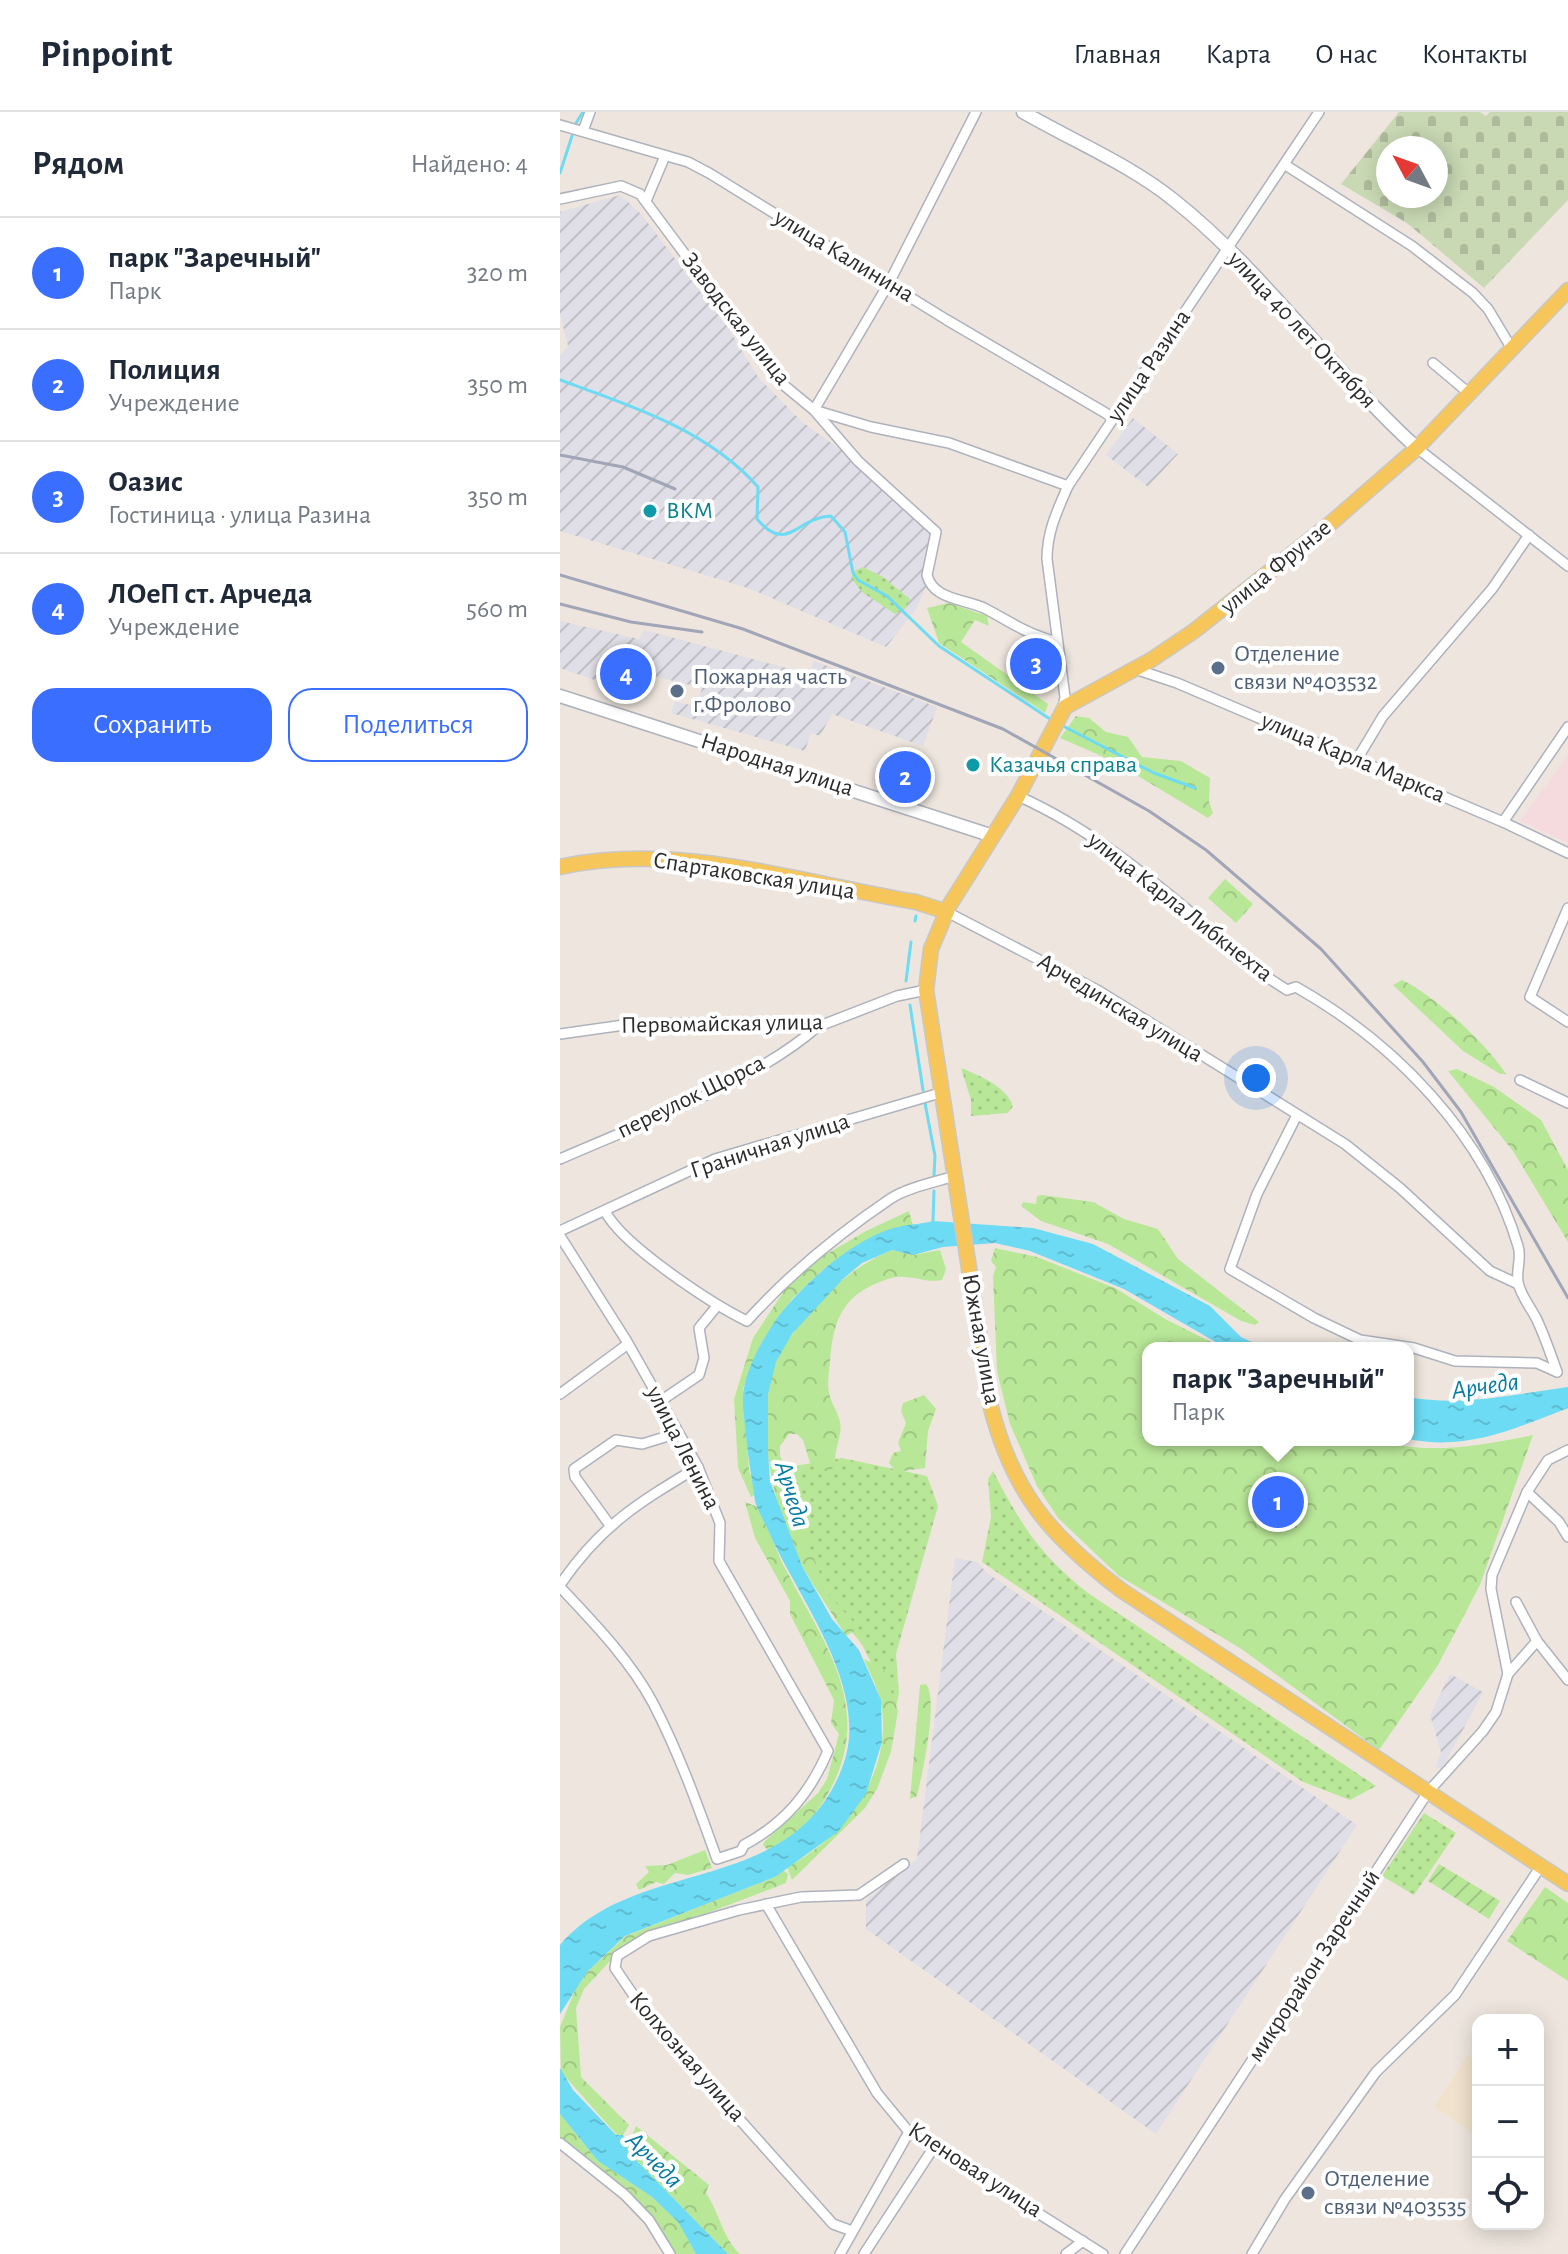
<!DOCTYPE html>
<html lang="ru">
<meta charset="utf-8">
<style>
:root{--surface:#fff;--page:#f6f6f7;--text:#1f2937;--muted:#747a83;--line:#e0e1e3;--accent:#3a6eff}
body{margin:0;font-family:"Alegreya Sans",sans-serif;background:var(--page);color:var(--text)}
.controls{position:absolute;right:24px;bottom:24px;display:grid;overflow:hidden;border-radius:16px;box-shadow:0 4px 20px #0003}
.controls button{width:72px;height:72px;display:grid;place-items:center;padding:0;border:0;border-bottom:2px solid var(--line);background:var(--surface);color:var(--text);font:40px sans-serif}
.compass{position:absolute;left:816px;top:24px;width:72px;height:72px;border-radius:50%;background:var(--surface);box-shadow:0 4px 20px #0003;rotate:311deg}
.you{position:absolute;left:696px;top:966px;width:28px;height:28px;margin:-20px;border:6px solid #fff;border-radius:50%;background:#1a73e8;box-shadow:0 0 0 12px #1a73e833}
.badge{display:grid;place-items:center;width:52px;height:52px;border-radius:50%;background:var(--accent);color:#fff;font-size:26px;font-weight:700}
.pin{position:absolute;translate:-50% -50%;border:4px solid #fff;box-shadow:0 2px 8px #0006}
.popup{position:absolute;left:582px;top:1230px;width:272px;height:104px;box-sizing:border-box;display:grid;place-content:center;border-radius:16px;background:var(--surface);filter:drop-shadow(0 2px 6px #0005);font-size:26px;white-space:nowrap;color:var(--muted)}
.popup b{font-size:30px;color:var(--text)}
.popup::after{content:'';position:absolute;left:50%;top:100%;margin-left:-16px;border:16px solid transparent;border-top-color:var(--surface)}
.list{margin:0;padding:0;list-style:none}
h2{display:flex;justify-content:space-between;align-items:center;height:104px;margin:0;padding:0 32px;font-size:34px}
h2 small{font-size:26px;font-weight:400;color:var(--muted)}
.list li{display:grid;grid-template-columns:52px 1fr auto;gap:24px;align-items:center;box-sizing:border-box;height:112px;padding:0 32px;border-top:2px solid var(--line)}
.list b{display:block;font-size:30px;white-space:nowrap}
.list p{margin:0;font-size:26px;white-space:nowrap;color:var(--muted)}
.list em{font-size:26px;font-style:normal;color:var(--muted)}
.actions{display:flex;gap:16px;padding:24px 32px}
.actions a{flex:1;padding:18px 0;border:2px solid var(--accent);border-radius:24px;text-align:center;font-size:28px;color:var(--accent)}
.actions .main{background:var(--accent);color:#fff}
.icon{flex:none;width:44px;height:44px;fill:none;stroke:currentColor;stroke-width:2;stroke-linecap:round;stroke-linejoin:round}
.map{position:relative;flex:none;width:1008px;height:2142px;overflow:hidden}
header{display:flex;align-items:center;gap:48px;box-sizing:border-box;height:112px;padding:0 40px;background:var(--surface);border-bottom:2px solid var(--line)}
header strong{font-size:38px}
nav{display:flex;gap:44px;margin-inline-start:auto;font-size:28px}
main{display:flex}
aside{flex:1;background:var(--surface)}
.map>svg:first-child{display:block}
.industrial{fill:url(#industrial-furrows)}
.education{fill:#f0e2cd}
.medical{fill:#f5dbde}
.grass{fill:url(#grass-dots)}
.forest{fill:url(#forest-crowns)}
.cemetery{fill:url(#cemetery-stones);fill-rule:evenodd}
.garden{fill:url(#garden-furrows)}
.water{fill:url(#water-ripples)}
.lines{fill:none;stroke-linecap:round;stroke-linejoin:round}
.stream{stroke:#6ddbf4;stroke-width:3}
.street-casing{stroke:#aeb2bc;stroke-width:12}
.secondary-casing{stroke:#aeb2bc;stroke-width:15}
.primary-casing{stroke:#c8c8c8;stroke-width:17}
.street{stroke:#fff;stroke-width:9}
.secondary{stroke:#fff;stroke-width:12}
.primary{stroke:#f7c65a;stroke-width:14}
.rail{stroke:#a0a5b7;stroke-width:3}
.culture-dot{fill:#0f9aa8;stroke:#fff;stroke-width:3}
.service-dot{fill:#5c6f8a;stroke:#fff;stroke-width:3}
.labels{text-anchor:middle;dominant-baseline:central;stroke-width:8;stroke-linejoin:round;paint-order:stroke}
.street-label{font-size:24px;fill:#2c2c2c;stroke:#fff}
.culture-label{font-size:24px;fill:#0d838f;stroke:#fff;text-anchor:start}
.service-label{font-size:24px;fill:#4e5e75;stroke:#fff;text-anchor:start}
.water-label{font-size:26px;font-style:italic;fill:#077ba4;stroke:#fff}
</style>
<header>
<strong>Pinpoint</strong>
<nav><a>Главная</a><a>Карта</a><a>О нас</a><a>Контакты</a></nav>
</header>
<main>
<aside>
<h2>Рядом<small>Найдено: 4</small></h2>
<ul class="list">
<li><span class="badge">1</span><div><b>парк &quot;Заречный&quot;</b><p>Парк</p></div><em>320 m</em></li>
<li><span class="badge">2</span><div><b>Полиция</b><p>Учреждение</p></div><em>350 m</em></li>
<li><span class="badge">3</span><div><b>Оазис</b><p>Гостиница · улица Разина</p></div><em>350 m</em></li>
<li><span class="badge">4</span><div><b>ЛОеП ст. Арчеда</b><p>Учреждение</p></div><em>560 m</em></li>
</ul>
<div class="actions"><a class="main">Сохранить</a><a>Поделиться</a></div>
</aside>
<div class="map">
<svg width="1008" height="2142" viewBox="0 0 1008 2142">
<defs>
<pattern id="industrial-furrows" width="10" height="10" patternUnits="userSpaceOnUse" patternTransform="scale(2)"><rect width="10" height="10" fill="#e0dee6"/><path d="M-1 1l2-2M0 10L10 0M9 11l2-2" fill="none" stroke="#c0bfc5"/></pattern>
<pattern id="grass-dots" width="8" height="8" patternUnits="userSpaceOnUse" patternTransform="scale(2)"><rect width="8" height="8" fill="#b9e798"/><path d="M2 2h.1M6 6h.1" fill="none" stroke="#9fc683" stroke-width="1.8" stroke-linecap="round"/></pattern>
<pattern id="forest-crowns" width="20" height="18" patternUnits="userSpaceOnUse" patternTransform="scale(2)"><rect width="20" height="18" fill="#b9e798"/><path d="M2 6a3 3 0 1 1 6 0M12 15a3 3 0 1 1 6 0" fill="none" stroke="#9fc683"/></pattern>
<pattern id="cemetery-stones" width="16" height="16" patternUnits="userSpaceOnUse" patternTransform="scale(2)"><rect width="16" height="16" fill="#c9d9b4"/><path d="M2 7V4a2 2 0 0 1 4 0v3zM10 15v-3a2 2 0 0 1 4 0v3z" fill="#adba9b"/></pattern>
<pattern id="garden-furrows" width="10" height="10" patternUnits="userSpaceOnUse" patternTransform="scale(2)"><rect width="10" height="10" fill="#b9e798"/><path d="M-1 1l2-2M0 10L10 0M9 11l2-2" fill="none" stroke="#9fc683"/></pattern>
<pattern id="water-ripples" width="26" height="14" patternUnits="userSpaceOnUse" patternTransform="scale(2)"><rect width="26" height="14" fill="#6ddbf4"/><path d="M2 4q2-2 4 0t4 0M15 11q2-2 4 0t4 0" fill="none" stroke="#5fbcd1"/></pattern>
</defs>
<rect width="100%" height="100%" fill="#eee6de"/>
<g class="industrial">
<polygon points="60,83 81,102 168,216 198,265 241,309 285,341 375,425 362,468 368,471 356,497 326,535 188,476 0,419 0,244 8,234 0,202 0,100"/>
<polygon points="573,306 618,342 588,375 546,343"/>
<polygon points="0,509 79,527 84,518 249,562 254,549 377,595 363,634 272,602 260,624 251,621 245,639 111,601 115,589 137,595 142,576 73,559 66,579 0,556"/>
<polygon points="395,1446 417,1450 427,1461 797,1713 596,2022 306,1817 306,1788 357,1747"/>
<polygon points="890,1562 923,1580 882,1657 876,1655 881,1640 870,1603"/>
</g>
<polygon class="education" points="908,1943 918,1950 918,2024 874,1995"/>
<polygon class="medical" points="1008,643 1008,731 960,709"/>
<g class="grass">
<polygon points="303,455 323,465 350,487 346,496 335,502 302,480 291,466 294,459"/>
<path d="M401 956C420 964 446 974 453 994L448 1001 411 1004V988Z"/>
<polygon points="282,1346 367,1364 378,1394 336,1542 339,1581 332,1614 315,1558 301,1531 279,1505 228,1397 234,1354"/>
<path d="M433 1359C461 1413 480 1443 528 1481L816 1674 790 1688 743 1670 422 1450 431 1405 428 1367Z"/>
<polygon points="864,1701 896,1721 854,1783 822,1764"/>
</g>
<g class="forest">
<polygon points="389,491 427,504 429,514 415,508 401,530 488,592 485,601 379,531 367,496"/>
<polygon points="516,604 529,606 546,620 568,625 582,645 621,649 650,666 649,690 653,701 648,706 553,649 500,626"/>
<polygon points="665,767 693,792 676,811 648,786"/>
<path d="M842 868C875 884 926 931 946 962H940L903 939 833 873Z"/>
<polygon points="897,957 934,975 981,1008 1008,1058 1008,1130 953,1039 888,959"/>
<polygon points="482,1083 533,1090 564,1107 598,1117 618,1147 699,1210 695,1213 681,1209 548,1132 481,1109 461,1094 463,1090 476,1092 477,1084"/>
<polygon points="349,1099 353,1114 342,1114 266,1155 232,1187 201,1232 183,1277 189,1358 196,1382 191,1385 178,1356 174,1287 193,1226 226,1176 253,1150 306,1119"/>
<path d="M435 1136 477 1145 555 1176 607 1208 663 1236H588V1328H817C867 1344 923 1333 973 1323L920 1473 878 1553 819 1638 680 1536 559 1464 498 1406 477 1374 450 1312 437 1259 433 1164 436 1155 431 1149Z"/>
<path d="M332 1138 353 1143 380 1138 386 1157 382 1168C364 1172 348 1160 328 1167 284 1181 273 1206 270 1250 269 1260 267 1272 269 1281 271 1291 278 1300 280 1310 283 1323 273 1338 276 1352L269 1360 251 1354 243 1328 237 1322H229L220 1334V1344L232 1368 231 1388 268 1482 299 1516 286 1524C272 1501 257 1480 244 1457 215 1405 191 1307 216 1250 224 1231 237 1215 251 1200 274 1172 299 1152 332 1138Z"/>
<polygon points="364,1283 376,1297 368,1319 365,1356 336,1360 329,1351 333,1341 341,1339 338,1331 346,1311 341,1299 343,1291"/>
<path d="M185 1390 200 1396C209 1416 215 1438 226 1458 266 1535 317 1599 266 1685 254 1706 232 1729 208 1738L203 1733 205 1729 258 1681 267 1667 279 1622 271 1611 274 1588 230 1502V1489L195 1426Z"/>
<path d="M304 1547 323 1556 338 1599 331 1640 317 1677 305 1696 232 1768 227 1755C286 1725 336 1657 320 1587 317 1574 309 1560 304 1547Z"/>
<path d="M366 1572C379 1589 362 1662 357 1684L350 1687 360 1573Z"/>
<polygon points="145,1738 152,1756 128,1763 115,1761 104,1772 96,1770 79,1778 76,1772 89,1760 85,1754 107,1753"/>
<polygon points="222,1757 228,1762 226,1771 66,1832 24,1877 16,1896 21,1965 69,2013 63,2023 57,2023 1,1960 0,1915 15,1878 27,1860 66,1824 215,1765"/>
<polygon points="985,1775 1008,1791 1008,1869 947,1829"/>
<polygon points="0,2002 38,2049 92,2085 118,2110 136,2142 115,2142 79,2090 0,2028"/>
<path d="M76 2014 149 2073 146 2081C160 2102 162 2125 180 2142H168L69 2041 67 2035Z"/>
</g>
<path class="cemetery" d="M839 0H920L926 4 930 0H1008V88L924 176 847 111 781 72ZM828 36H876V84H828Z"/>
<polygon class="garden" points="879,1752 940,1789 929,1807 868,1769"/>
<g class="water">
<path d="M373 1109 473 1116 533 1132 650 1194 681 1225 704 1236H666L564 1177 470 1139 435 1131 383 1135 353 1143 332 1138 302 1151 283 1167 232 1222 216 1250 208 1282V1341L210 1369 242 1454 272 1507 299 1538 321 1588 322 1630 306 1682 279 1719 215 1765 65 1824 27 1860 0 1902V1833C76 1743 232 1786 282 1656 312 1581 243 1493 212 1427 208 1416 197 1398 195 1389 192 1367 188 1346 186 1324 185 1309 181 1290 184 1276 189 1251 204 1225 218 1205 244 1171 299 1121 343 1114 353 1112 362 1112 373 1109Z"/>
<path d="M1008 1275V1296C954 1317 907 1339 848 1327V1285C903 1295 954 1282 1008 1275Z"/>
<polygon points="0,1956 13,1978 56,2023 63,2023 69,2041 168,2142 136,2142 118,2110 92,2085 38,2049 0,2002"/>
</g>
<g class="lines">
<g class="stream">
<polyline points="16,11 23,0"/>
<polyline points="0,61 12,24"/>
<path d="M0 268C69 293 148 318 198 375L197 407C228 443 237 405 271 404L285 420 293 461 298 468 327 484 379 534 490 607"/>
<polyline points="505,615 594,661 635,676"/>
<polyline points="355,809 356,804"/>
<polyline points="346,869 351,830"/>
<polyline points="350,893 363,978"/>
<polyline points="365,991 375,1044 374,1063"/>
<polyline points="373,1109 374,1079"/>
</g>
<defs>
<g id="street">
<path d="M416 0 329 171 254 298 298 349 376 420 367 463C373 488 405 487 424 496 453 511 464 521 497 530"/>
<polyline points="0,13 128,50 149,61 387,208 554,306"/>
<polyline points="23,19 30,0"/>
<polyline points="727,54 852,134 913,181 928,197 952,237"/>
<polyline points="0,87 61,74 80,82 220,270 254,298 311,315 389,331 508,374"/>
<polyline points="86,89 105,44"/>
<polyline points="873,251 910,282"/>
<polyline points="857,336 1008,454"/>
<polyline points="575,557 617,571 943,710 1008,741"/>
<path d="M503 596 505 585 487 447C487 420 497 399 508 374L759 0"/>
<polyline points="796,649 823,604 932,477 969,423"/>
<path d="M458 684C553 726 630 802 710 867L727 878 736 875C835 931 925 1023 958 1134 962 1145 956 1158 958 1170 960 1183 972 1197 977 1208 985 1225 991 1243 997 1260"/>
<polyline points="943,710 1008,615"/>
<polyline points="1008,796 970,885 1008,910"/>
<polyline points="387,800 539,879 785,1032 840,1076 930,1159 958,1172"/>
<polyline points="0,922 64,913 129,911 257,915 337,884 366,878"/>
<polyline points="960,968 1008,991"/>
<polyline points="737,1003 697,1082 670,1157 754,1206 800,1228 854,1236 895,1249 977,1251 997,1260"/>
<path d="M0 1047C77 1013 195 970 257 915"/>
<path d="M45 1099C62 1133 152 1192 187 1209 230 1161 277 1123 330 1087 346 1076 375 1070 395 1064"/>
<polyline points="0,1119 155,1047 380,981"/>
<path d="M0 1124 66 1228 138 1355 160 1411 159 1449 268 1639C250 1681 225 1711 184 1733L181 1739 157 1747C138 1694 119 1641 93 1591 70 1548 33 1510 0 1475"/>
<polyline points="0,1282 68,1232"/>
<polyline points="102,1288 139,1263 144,1246 139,1216 157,1194"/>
<polyline points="967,1380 999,1410 1008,1425"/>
<polyline points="49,1412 15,1365 14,1357 56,1328 82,1332 118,1321"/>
<path d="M0 1473C40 1414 78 1391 138 1355"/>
<polyline points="956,1490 977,1529"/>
<polyline points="948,1562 931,1477 932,1463 967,1380 988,1348 1008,1338"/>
<polyline points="206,1792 317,1981 349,2020 543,2142"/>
<polyline points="0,2031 65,2083 89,2108 110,2142"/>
<polyline points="292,2119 273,2112 89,1906 55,1856 57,1844 89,1824 179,1798 241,1785 299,1783 344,1752"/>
<polyline points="280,2142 349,2020"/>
<polyline points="304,2142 374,2035"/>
<polyline points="506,2142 523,2129"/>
<polyline points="565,2142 868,1680 923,1619 936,1600 948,1562 977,1529 1008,1568"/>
<polyline points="692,2142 725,2087 816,1960 895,1883 981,1754"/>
</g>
<g id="secondary">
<path d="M463 0C513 29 571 53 615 89 705 161 772 259 857 336"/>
<polyline points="0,584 433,724"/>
</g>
<g id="primary">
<path d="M1008 178 857 336 771 411 634 519 591 548 505 595 458 684 389 794 371 837 366 878 430 1292C452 1380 490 1424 561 1478L1008 1772"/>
<path d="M0 755C117 729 241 771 356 790L387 800"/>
</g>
</defs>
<use href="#street" class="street-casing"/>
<use href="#secondary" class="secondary-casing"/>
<use href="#primary" class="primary-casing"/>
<use href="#street" class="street"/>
<use href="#secondary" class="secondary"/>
<use href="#primary" class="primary"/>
<g class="rail">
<polyline points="0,343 63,355 115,377"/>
<polyline points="0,463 183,517 443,617 589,699 646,738 761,837 863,950 901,1000 1008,1186"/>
<polyline points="0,492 71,510 142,520"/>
</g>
</g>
<g class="culture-dot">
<circle cx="90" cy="399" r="8"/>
<circle cx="413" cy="653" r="8"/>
</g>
<g class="service-dot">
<circle cx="658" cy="556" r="8"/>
<circle cx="117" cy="579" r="8"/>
<circle cx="748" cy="2081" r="8"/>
</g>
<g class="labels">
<g class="street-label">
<text transform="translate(284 144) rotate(31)">улица Калинина</text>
<text transform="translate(176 207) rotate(52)">Заводская улица</text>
<text transform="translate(742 218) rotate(47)">улица 40 лет Октября</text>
<text transform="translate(589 254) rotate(-56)">улица Разина</text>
<text transform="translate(716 455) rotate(-39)">улица Фрунзе</text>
<text transform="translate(793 646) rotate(23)">улица Карла Маркса</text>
<text transform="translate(217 653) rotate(18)">Народная улица</text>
<text transform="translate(194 764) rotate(9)">Спартаковская улица</text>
<text transform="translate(620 795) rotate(38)">улица Карла Либкнехта</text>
<text transform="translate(560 896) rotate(31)">Арчединская улица</text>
<text transform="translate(162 912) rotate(-1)">Первомайская улица</text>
<text transform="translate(131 985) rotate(-26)">переулок Щорса</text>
<text transform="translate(210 1034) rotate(-18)">Граничная улица</text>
<text transform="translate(421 1227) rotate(80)">Южная улица</text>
<text transform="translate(123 1336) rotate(63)">улица Ленина</text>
<text transform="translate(754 1854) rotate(-57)">микрорайон Заречный</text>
<text transform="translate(127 1945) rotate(49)">Колхозная улица</text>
<text transform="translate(415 2058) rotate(33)">Кленовая улица</text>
</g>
<g class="culture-label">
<text x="106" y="399">ВКМ</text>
<text x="429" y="653">Казачья справа</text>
</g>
<g class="service-label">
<text x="674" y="542">Отделение<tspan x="674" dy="28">связи №403532</tspan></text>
<text x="133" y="565">Пожарная часть<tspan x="133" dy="28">г.Фролово</tspan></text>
<text x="764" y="2067">Отделение<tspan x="764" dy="28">связи №403535</tspan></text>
</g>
<g class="water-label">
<text transform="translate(925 1274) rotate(-8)">Арчеда</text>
<text transform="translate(232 1382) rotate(73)">Арчеда</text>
<text transform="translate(94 2048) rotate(45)">Арчеда</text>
</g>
</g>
</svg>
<div class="controls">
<button>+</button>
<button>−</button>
<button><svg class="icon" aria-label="locate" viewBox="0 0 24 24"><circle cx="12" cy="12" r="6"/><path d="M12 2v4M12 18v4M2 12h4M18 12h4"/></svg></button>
</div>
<svg class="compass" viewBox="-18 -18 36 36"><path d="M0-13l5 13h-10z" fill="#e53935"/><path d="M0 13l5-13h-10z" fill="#747a83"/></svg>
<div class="you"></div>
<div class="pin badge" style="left:718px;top:1390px">1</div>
<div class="popup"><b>парк &quot;Заречный&quot;</b>Парк</div>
<div class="pin badge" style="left:345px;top:665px">2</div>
<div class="pin badge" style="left:476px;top:552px">3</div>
<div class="pin badge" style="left:66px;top:562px">4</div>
</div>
</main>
